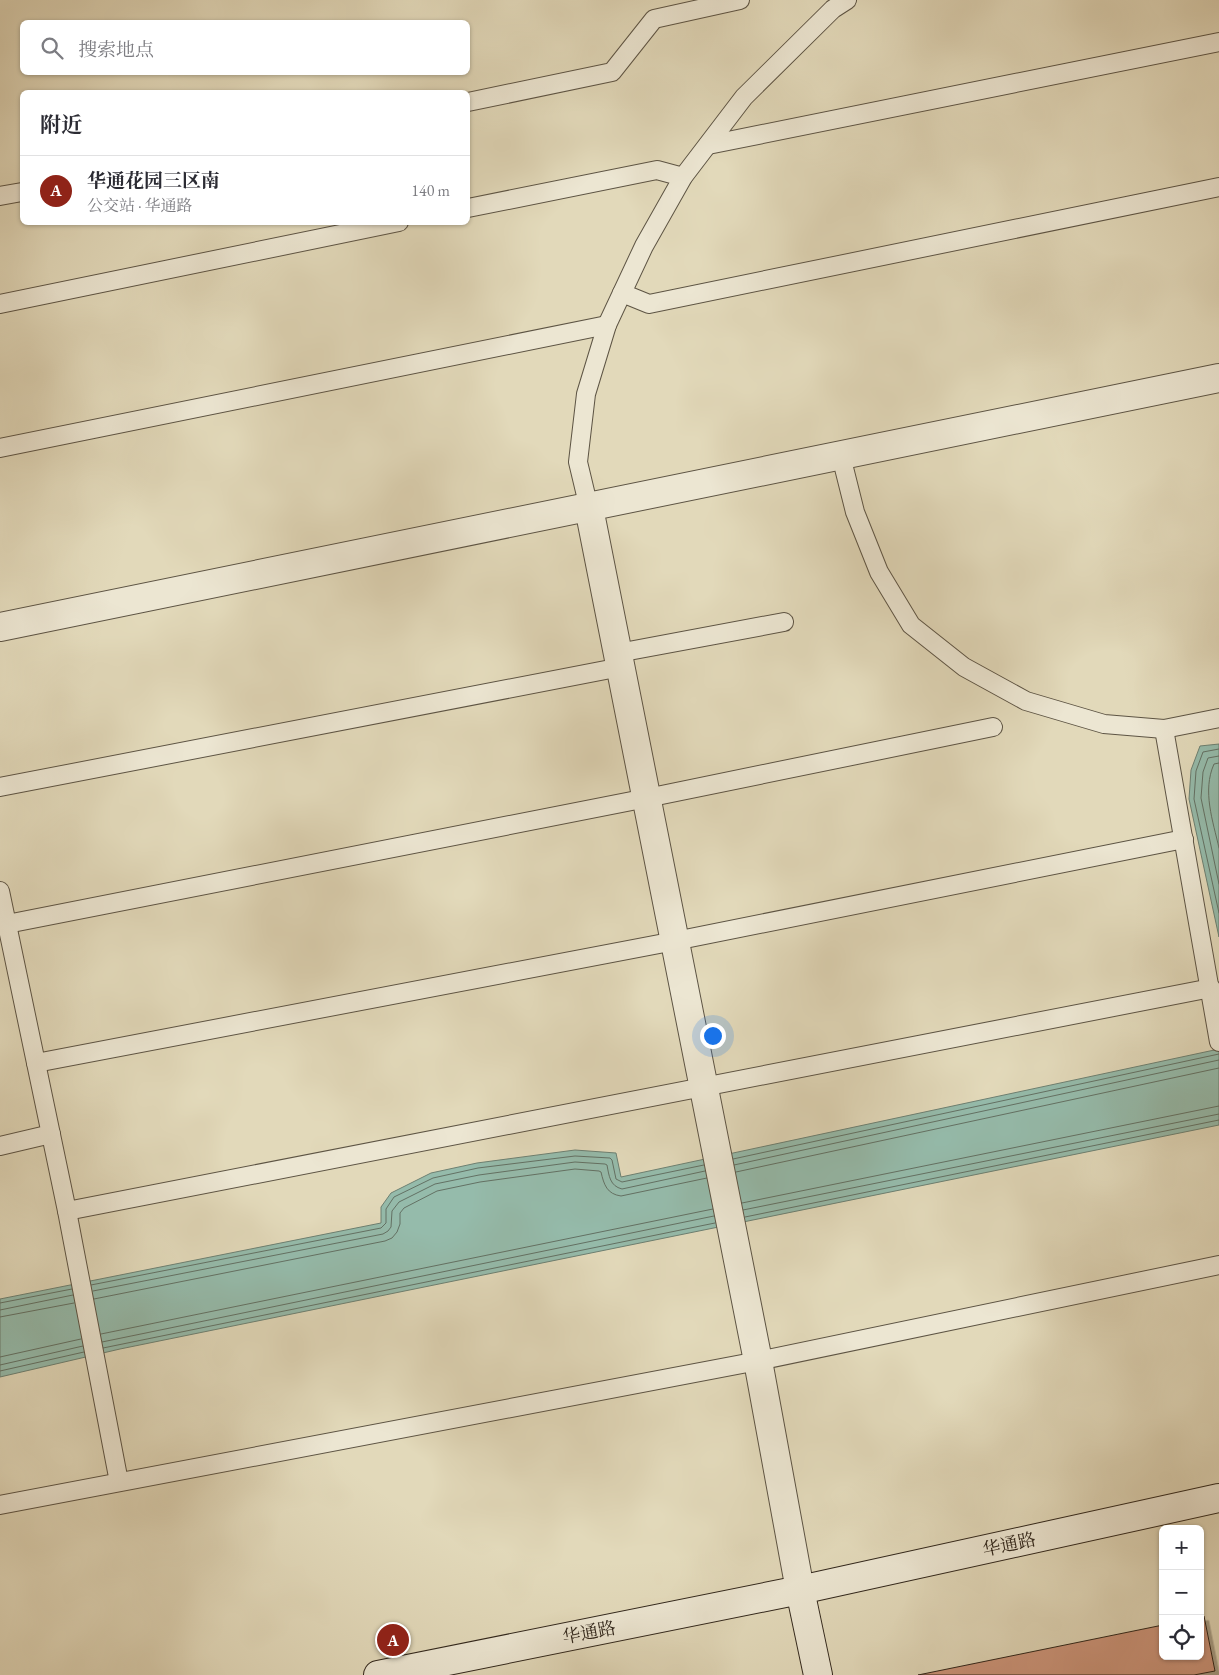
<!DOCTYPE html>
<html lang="zh">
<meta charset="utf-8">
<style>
:root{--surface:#fff;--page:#f2f2f3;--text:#2b2b33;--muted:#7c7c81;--line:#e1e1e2;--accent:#8f2418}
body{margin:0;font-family:"EB Garamond","Noto Serif SC",serif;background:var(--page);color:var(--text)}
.controls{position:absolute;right:15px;bottom:15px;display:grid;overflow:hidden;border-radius:8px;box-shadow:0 1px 4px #0004}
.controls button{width:45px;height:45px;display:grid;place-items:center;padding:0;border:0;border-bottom:1px solid var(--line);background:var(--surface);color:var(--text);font:25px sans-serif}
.you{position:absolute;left:712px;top:1035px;width:18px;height:18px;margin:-12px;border:4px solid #fff;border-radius:50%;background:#1a73e8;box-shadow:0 0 0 8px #1a73e833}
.badge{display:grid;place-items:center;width:32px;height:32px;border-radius:50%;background:var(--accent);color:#fff;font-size:16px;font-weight:700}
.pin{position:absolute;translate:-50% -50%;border:2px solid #fff;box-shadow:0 1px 5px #0006}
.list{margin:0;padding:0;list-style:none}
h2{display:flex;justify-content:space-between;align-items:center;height:65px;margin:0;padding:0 20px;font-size:21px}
h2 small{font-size:16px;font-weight:400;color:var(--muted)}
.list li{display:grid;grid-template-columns:32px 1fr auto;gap:15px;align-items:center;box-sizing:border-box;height:70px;padding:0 20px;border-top:1px solid var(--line)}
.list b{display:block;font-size:19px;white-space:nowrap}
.list p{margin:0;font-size:16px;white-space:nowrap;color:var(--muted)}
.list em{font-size:16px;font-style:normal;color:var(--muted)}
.icon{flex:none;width:28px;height:28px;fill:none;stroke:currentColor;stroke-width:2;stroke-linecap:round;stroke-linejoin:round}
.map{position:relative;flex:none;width:1219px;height:1675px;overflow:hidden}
.search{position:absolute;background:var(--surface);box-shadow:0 1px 4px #0004;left:20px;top:20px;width:450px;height:55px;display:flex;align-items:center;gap:12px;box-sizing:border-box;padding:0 18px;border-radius:8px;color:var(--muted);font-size:19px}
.panel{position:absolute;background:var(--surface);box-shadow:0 1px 4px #0004;left:20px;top:90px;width:450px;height:135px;border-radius:8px}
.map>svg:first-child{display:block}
.water{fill:#95bbab;stroke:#6d8072}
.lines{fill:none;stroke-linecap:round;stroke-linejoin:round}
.shore{stroke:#637164;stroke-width:1}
.building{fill:#cd967c;stroke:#31271c;filter:url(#shadow)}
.lane-casing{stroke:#5d5444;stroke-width:20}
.street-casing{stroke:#5d5444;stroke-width:30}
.secondary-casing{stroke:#31271c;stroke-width:30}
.lane{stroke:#ece6d2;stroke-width:18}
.street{stroke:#ece6d2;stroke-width:28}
.secondary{stroke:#ece6d2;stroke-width:28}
.labels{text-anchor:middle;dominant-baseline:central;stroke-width:4;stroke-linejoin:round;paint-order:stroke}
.street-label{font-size:18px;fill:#31271c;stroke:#ece6d2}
</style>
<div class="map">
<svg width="1219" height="1675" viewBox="0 0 1219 1675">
<defs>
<filter id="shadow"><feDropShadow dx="4.5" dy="4.5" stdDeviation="0" flood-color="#0004"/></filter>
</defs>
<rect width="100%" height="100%" fill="#e2d9ba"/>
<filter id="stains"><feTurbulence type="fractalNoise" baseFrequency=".004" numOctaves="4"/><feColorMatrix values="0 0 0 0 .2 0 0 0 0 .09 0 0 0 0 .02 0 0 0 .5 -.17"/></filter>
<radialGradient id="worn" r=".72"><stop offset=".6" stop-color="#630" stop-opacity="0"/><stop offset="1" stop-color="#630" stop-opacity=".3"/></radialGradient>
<g class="water">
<polygon points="1219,744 1219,937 1189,799 1191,770 1200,746"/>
<polygon points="1219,1049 1219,1125 120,1349 0,1377 0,1299 381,1223 381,1207 391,1193 431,1173 477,1163 575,1150 616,1153 621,1177"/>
</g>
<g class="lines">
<g class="shore">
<polyline points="1219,749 1203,752 1196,771 1194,799 1219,913"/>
<polyline points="1219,756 1208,758 1203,772 1201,798 1219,884"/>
<path d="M1219 763 1214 764C1202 791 1213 821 1219 848"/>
<polyline points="733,1159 1219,1054"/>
<polyline points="734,1165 1219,1060"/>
<polyline points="736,1172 1219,1068"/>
<polyline points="742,1203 1219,1106"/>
<polyline points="743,1210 1219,1114"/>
<polyline points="745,1217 1219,1120"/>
<polyline points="91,1285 381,1228 386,1223 386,1209 394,1197 433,1178 478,1168 575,1156 610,1158 612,1160 616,1179 622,1182 704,1165"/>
<path d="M93 1291 383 1234 388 1231 391 1227 392 1211 399 1202 435 1184 479 1175 575 1162 605 1164 607 1165C609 1176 610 1186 622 1189L705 1171"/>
<path d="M94 1299 385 1241 392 1238 397 1232 400 1224V1213L404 1208 437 1191 480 1182 575 1169 599 1171 601 1172C604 1185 607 1194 621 1196L707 1178"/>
<polyline points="0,1303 72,1289"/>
<polyline points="0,1310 73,1295"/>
<polyline points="0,1317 74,1303"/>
<polyline points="101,1334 713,1209"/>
<polyline points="102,1342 714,1216"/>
<polyline points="103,1348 715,1223"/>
<polyline points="0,1357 81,1339"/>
<polyline points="0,1365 83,1346"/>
<polyline points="0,1371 84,1352"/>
</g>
</g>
<polygon class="building" points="1204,1616 1215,1671 1194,1675 918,1675 1163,1625 1163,1656 1200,1656 1200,1617"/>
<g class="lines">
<defs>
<g id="lane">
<polyline points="468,102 612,72 654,19 740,0"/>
<polyline points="708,145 1219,42"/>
<polyline points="0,196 22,192"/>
<polyline points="468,208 657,170 683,177"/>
<polyline points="622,293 649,304 1219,187"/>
<polyline points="0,304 399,222"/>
<polyline points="0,448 607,325"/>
<polyline points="841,456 855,512 879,572 911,625 964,667 1026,701 1104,724 1164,729 1219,718"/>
<polyline points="589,508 578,462 586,394 607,325 644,246 683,177 744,97 833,9 847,0"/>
<polyline points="618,653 784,622"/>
<polyline points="1164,729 1219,1042"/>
<polyline points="0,787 621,667"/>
<polyline points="0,891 67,1211 119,1482"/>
<polyline points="7,924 647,798 993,727"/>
<polyline points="36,1063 675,941 1184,839"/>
<polyline points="0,1146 51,1134"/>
<polyline points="67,1211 1211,988"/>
<polyline points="0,1505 758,1361 1219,1265"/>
</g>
<g id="street">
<polyline points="589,508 758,1361 800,1590"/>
<polyline points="0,627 1219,378"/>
</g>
<g id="secondary">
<polyline points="800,1590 818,1675"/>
<polyline points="378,1675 800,1590 1219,1498"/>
</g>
</defs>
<use href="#lane" class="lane-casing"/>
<use href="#street" class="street-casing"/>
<use href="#secondary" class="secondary-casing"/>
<use href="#lane" class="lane"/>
<use href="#street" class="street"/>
<use href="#secondary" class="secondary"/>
</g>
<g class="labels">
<g class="street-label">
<text transform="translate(1009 1544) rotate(-12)">华通路</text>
<text transform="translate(589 1632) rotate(-11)">华通路</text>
</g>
</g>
<rect width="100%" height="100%" filter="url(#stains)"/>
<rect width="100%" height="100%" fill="url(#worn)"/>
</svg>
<div class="controls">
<button>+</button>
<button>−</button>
<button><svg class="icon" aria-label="locate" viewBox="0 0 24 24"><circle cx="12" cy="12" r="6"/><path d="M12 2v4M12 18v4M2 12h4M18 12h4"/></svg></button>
</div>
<div class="you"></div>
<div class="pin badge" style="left:393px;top:1640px">A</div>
<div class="search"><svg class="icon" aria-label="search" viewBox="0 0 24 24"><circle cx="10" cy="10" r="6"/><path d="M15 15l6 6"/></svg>搜索地点</div>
<section class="panel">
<h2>附近<small></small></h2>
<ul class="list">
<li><span class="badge">A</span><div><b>华通花园三区南</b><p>公交站 · 华通路</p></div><em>140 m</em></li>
</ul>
</section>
</div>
